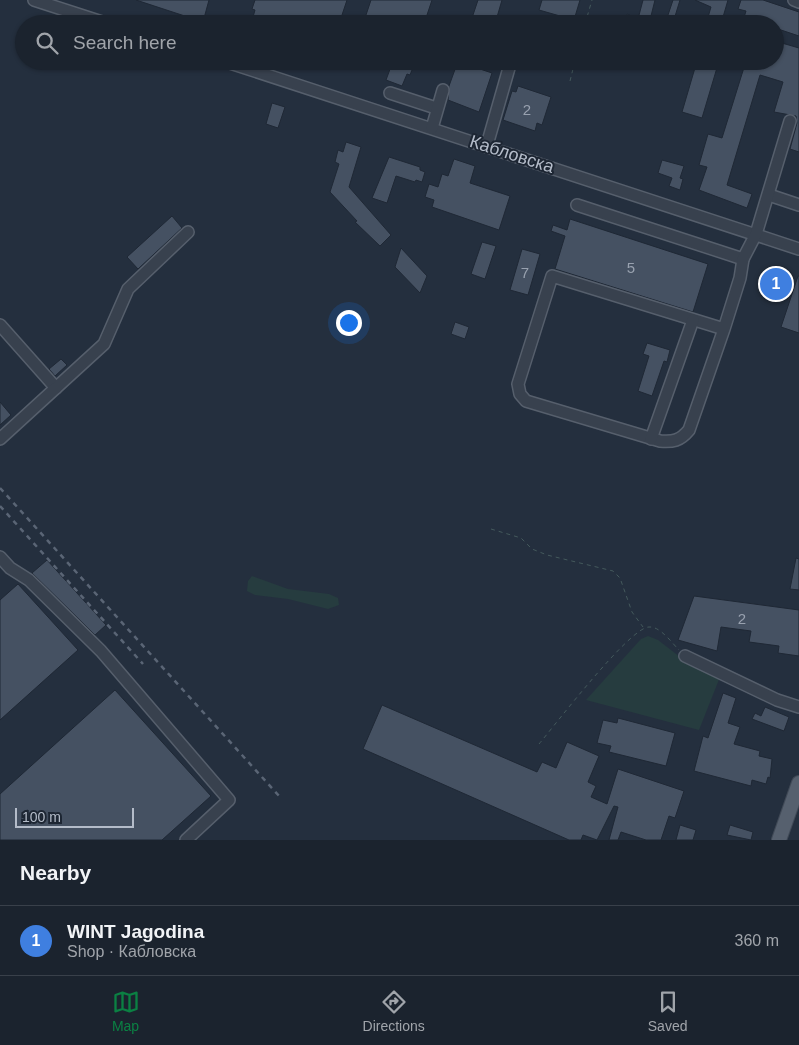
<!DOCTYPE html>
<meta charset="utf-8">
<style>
:root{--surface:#1b232e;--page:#242b36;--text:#f1f3f6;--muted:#a0a4aa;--line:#39404a;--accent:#0b8043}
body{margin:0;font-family:Helvetica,sans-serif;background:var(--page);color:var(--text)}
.scale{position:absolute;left:15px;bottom:12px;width:119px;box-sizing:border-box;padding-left:5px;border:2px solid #b4bcc9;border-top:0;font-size:14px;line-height:18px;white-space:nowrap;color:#b4bcc9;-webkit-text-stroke:4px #1d2633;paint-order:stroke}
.you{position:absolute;left:348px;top:322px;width:18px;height:18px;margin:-12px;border:4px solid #fff;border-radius:50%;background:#1a73e8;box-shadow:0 0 0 8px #1a73e833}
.badge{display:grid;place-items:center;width:32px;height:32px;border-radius:50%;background:var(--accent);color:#fff;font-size:16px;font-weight:700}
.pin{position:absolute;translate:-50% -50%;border:2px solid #fff;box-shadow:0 1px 5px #0006}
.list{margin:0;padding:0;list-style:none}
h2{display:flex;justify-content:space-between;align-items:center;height:65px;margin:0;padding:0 20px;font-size:21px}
h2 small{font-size:16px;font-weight:400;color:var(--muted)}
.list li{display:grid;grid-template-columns:32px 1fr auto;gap:15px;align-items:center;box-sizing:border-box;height:70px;padding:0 20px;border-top:1px solid var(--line)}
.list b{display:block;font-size:19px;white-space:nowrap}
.list p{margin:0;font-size:16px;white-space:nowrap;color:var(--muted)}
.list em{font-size:16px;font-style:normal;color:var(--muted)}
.icon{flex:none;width:28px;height:28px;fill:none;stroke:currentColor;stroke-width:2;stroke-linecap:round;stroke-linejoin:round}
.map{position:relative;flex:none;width:799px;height:840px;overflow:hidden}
.search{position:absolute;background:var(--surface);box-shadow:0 1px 4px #0004;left:15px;right:15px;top:15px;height:55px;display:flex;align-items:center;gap:12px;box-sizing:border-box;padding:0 18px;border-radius:28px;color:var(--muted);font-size:19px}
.sheet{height:135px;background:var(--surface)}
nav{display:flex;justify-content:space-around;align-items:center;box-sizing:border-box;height:70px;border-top:1px solid var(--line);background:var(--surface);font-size:14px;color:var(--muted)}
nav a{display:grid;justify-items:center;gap:2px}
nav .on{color:var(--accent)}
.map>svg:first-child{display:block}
.green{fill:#263c3f}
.building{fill:#455162;stroke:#1f2835}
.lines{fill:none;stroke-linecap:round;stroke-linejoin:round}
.minor-casing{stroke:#565f6c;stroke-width:14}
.major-casing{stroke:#414a57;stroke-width:16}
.path{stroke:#44595c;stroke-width:1;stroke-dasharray:4 4;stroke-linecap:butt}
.minor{stroke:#38414e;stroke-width:11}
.major{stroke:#56606e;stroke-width:14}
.rail{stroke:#5a6575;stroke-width:2.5;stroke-dasharray:5 5;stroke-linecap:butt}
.labels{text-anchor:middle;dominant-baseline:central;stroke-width:4;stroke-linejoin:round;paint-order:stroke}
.number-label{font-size:15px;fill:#98a1af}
.street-label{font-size:18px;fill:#b4bcc9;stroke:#1d2633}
</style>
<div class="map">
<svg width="799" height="840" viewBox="0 0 799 840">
<rect width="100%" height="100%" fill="#242f3e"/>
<g class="green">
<polygon points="252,576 288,589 329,594 338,598 339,605 328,609 288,599 255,595 247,591 248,581"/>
<polygon points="648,636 658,640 680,657 720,677 699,730 586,700 641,639"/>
</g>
<g class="building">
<polygon points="136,0 209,0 203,22"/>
<polygon points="255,0 347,0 339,24 251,24 255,10 252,9"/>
<polygon points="371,0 432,0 424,24 363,24"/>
<polygon points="478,0 502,0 495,24 470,24"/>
<polygon points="542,0 580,0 574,20 539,10"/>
<polygon points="643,0 655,0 649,24 624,24 627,14 638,19"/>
<polygon points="673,0 680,0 673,23 666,21"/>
<polygon points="695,0 728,0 721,24 706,24 711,7"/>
<polygon points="741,0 763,0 799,12 799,36 775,28 775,24 754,21 754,24 742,24 746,11 738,9"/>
<polygon points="775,41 799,48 799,152 790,149 797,123 796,116 774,112 783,82 760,75 727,185 752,194 747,208 699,190 707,167 699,165 708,134 722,138 746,61 775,61"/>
<polygon points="393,61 411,61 410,64 414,65 410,75 407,74 402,86 386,80"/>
<polygon points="458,61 482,61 480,69 492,73 479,112 448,100 449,86"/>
<polygon points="697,61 719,61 702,118 682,112"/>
<polygon points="518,86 551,97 542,125 537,123 535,131 503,120 512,91 516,92"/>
<polygon points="272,103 285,107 278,128 266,124"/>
<polygon points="346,142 361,147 349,187 391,235 380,246 355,222 357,221 330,192 339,164 335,162 338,150 343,152"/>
<polygon points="389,157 420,167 420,170 425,172 422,182 416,180 415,182 396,176 387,203 372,198"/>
<polygon points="454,159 475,166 470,183 510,196 499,230 432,207 434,200 425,197 429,184 438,187 442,174 448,176"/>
<polygon points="662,160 684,166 680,178 683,179 680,190 669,186 672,178 658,173"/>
<polygon points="172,216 182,228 138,269 127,257"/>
<polygon points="570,219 708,264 693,312 555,269 565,236 551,231 553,225 567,230"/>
<polygon points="482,242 496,246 485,279 471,274"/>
<polygon points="401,248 427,276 420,293 395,267"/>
<polygon points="522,249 540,254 528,295 510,290"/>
<polygon points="798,276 799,276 799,333 781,327"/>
<polygon points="455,322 469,327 465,339 451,334"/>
<polygon points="647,343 670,350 667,362 664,361 652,396 638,391 649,356 643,354"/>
<polygon points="61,359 67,365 55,376 49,369"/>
<polygon points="0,402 11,415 0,425"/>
<polygon points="796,558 799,559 799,590 790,589"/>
<polygon points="47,560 106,625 95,635 32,573"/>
<polygon points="18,584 78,650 0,720 0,600"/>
<polygon points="694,596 799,610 799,656 778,653 779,646 749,642 751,631 721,627 717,651 678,640"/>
<polygon points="115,690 211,796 162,840 0,840 0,794"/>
<polygon points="723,693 736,698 728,723 740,727 734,744 760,751 759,756 772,759 770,778 768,777 766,784 752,780 751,786 694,771 703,736 708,738"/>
<polygon points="382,705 537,772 542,762 556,768 567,742 599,756 588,782 596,786 591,797 607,804 618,769 684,791 675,818 669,816 661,840 646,840 621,832 618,840 609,840 618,807 614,806 597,840 583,835 581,840 569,840 363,749"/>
<polygon points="765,707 789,717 784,731 752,719 755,713 761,716"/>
<polygon points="618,718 675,733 666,766 609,752 611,746 597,743 603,720 617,723"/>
<polygon points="680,825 696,830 693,840 676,840"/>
<polygon points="730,825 753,832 751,840 727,835"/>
</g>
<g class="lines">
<defs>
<g id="minor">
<polyline points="34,0 108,24"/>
<polyline points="794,0 799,2"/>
<polyline points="224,61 799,249"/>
<polyline points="390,93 436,108"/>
<polyline points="432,128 443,90"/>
<polyline points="487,145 511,61"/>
<polyline points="769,195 799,205"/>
<polyline points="577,205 743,259"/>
<polyline points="0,325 56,388"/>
<path d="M724 329 552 276 518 384 520 394 526 401 660 441C673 442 680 441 689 430L724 329 740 278 743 259 756 234 790 121"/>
<polyline points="0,439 104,344 128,289 188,232"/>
<polyline points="651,439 693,320"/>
<polyline points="0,557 10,568 29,580 101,651 229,800 186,840"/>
<polyline points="685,656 777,700 799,707"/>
</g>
<polyline id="major" points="779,840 799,783"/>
</defs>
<use href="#minor" class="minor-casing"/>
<use href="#major" class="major-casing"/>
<g class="path">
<polyline points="585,24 592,0"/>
<polyline points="570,81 575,61"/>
<polyline points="491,529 521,538 532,549 547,555 613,571 620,578 632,612 643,627"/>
<path d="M539 744C555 725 630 627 649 627 660 626 672 643 679 650"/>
</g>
<use href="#minor" class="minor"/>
<use href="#major" class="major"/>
<g class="rail">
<polyline points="0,488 280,797"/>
<polyline points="0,506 143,664"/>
</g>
</g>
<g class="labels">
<g class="number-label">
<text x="527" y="109">2</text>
<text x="631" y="267">5</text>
<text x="525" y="272">7</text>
<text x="742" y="618">2</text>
</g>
<g class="street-label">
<text transform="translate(512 154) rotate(18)">Кабловска</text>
</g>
</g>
</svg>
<div class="scale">100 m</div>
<div class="you"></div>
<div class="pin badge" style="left:776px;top:284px;background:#3f7fe0">1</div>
<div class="search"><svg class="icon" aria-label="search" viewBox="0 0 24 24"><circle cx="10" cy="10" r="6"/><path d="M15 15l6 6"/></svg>Search here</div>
</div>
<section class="sheet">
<h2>Nearby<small></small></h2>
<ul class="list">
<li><span class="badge" style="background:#3f7fe0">1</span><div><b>WINT Jagodina</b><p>Shop · Кабловска</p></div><em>360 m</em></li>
</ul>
</section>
<nav>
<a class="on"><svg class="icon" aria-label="map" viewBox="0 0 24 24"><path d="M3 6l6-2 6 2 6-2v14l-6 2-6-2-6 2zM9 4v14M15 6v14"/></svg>Map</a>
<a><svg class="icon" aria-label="directions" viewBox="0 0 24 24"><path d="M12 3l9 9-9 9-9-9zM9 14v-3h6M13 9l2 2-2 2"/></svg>Directions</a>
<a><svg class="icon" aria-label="saved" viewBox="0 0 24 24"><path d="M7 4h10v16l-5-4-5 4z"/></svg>Saved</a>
</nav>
